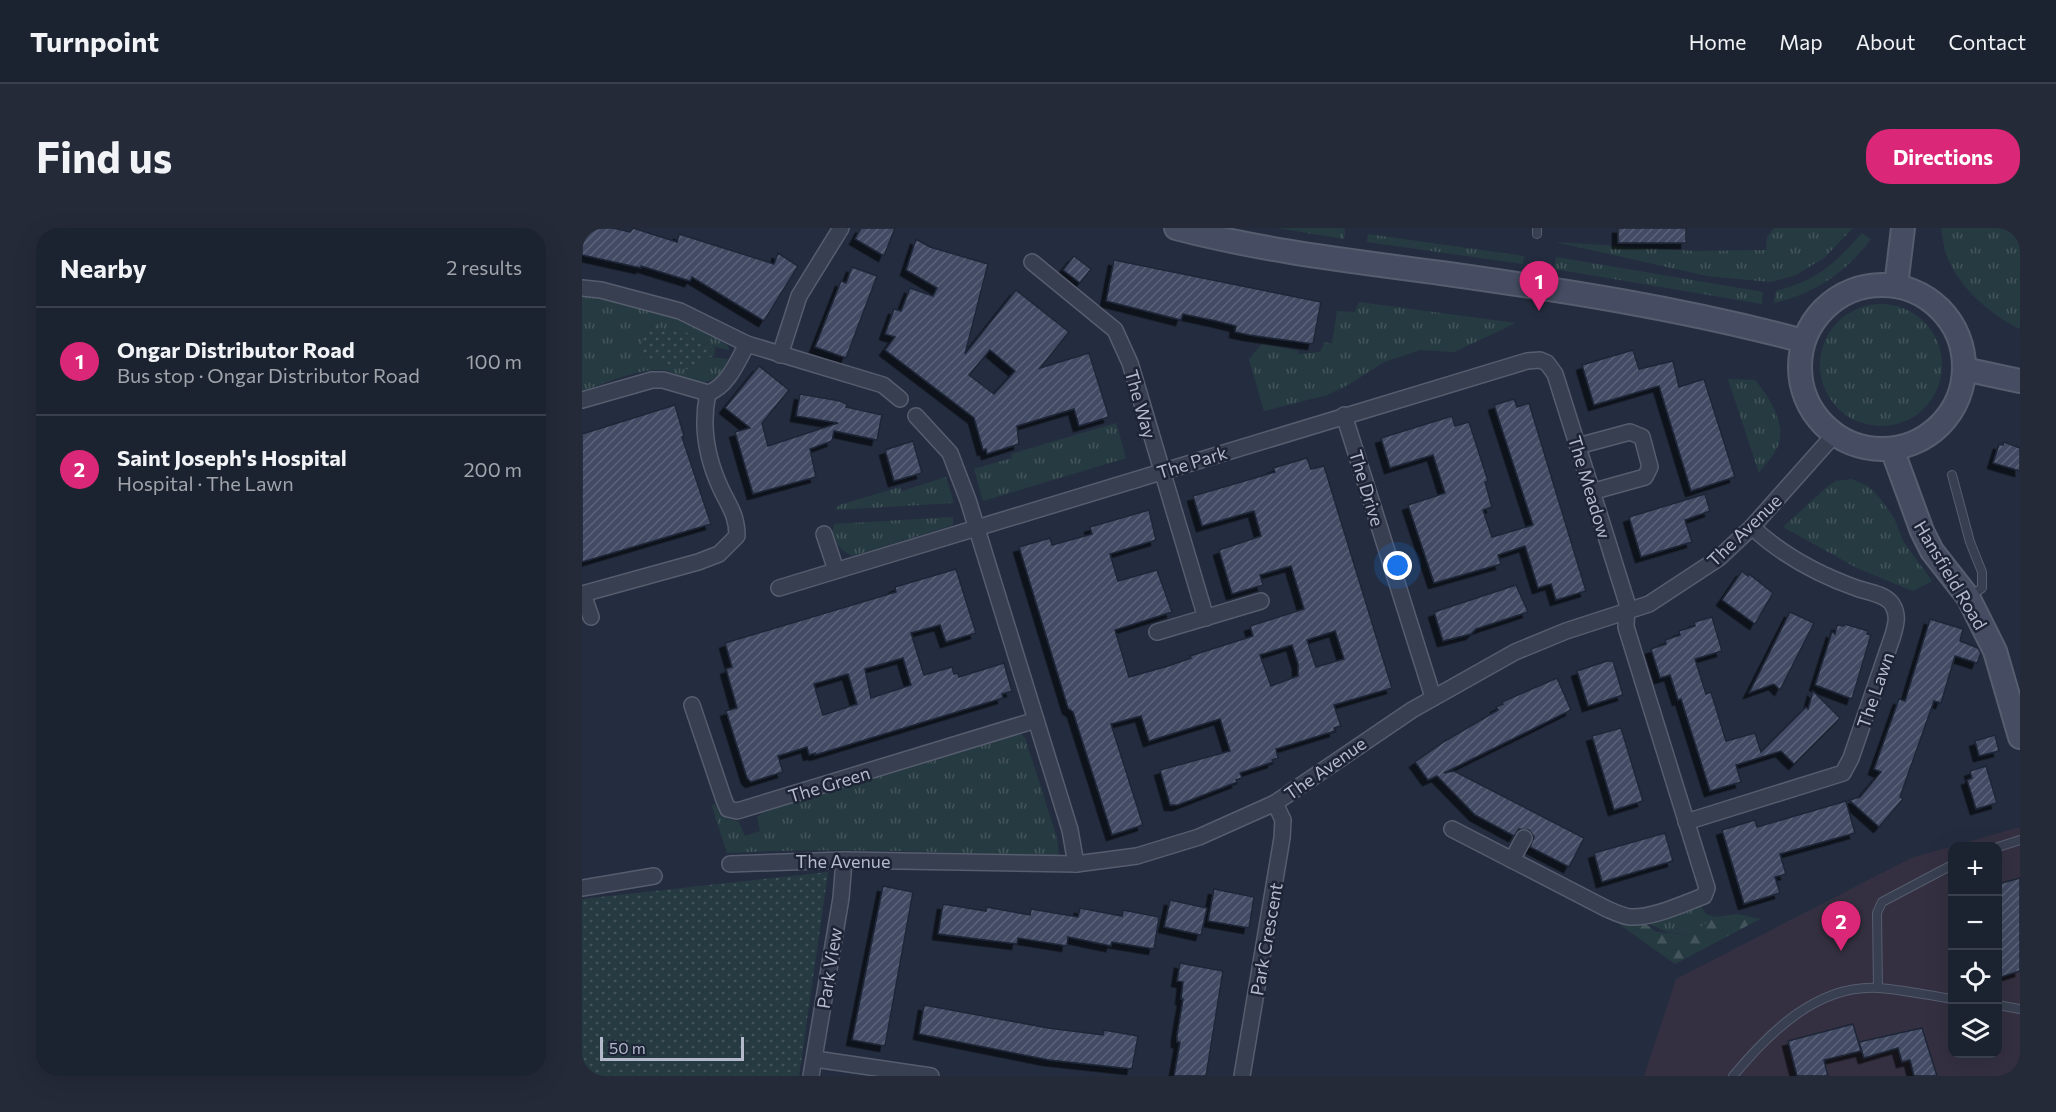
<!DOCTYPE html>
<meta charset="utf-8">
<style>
:root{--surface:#1b2230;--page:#242a38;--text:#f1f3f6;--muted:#a0a4ab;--line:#393f4c;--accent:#db2777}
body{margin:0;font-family:Commissioner,sans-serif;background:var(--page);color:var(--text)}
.controls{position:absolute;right:18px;bottom:18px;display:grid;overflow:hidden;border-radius:12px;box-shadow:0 6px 24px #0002}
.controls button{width:54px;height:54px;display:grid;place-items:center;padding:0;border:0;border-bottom:2px solid var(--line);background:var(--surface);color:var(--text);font:30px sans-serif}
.scale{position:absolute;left:18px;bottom:15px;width:144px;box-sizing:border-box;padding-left:6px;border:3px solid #b4bacb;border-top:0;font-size:16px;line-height:21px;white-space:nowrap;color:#b4bacb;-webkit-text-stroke:4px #1d2435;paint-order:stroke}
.you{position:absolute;left:816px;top:338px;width:21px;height:21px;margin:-15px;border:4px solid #fff;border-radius:50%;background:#1a73e8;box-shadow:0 0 0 9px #1a73e833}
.badge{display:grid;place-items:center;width:39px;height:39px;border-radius:50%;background:var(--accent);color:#fff;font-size:20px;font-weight:700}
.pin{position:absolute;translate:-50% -50px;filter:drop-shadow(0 2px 3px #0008)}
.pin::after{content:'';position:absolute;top:32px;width:21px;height:18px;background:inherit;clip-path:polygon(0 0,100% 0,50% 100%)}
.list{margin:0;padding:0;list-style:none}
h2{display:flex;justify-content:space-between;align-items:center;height:78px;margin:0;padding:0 24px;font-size:26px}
h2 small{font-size:20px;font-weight:400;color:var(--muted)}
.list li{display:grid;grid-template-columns:39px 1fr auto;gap:18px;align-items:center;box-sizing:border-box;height:108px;padding:0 24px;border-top:2px solid var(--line)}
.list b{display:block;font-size:22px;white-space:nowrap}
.list p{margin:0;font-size:20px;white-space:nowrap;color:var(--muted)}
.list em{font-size:20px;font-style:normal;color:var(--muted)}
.icon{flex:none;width:33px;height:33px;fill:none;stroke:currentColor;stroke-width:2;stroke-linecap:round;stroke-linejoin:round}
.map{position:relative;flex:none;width:1438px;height:848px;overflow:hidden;border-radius:24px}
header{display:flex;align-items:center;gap:36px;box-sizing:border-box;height:84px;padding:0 30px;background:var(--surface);border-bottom:2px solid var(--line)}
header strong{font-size:28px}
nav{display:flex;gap:33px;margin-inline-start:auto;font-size:21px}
.intro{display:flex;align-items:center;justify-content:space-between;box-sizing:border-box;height:144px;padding:0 36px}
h1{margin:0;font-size:42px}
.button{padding:15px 27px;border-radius:24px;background:var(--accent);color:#fff;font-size:21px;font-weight:700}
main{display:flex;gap:36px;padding:0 36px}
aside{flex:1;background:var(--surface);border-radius:24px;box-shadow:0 6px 24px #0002}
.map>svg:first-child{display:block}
.medical{fill:#343041;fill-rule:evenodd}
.grass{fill:url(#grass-tufts)}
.forest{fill:url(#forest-firs)}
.park{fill:url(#park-dots)}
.building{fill:url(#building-hatch);stroke:#1f2637;stroke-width:1.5;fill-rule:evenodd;filter:url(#shadow)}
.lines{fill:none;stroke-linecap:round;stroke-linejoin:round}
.lane-casing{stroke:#565d6e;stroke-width:10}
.street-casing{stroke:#565d6e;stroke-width:18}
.secondary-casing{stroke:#565d6e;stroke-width:26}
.lane{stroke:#383f50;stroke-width:8}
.street{stroke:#383f50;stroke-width:15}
.secondary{stroke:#464d63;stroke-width:22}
.labels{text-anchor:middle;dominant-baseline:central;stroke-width:5;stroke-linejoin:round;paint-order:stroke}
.street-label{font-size:18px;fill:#b4bacb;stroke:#1d2435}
</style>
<header>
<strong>Turnpoint</strong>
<nav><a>Home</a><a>Map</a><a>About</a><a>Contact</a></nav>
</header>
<div class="intro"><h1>Find us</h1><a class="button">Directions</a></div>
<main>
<aside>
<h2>Nearby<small>2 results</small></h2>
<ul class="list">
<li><span class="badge">1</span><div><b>Ongar Distributor Road</b><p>Bus stop · Ongar Distributor Road</p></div><em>100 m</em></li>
<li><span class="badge">2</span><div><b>Saint Joseph's Hospital</b><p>Hospital · The Lawn</p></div><em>200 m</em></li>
</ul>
</aside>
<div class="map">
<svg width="1438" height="848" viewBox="0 0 1438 848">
<defs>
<pattern id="grass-tufts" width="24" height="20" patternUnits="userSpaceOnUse" patternTransform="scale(1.5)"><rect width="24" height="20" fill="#263b41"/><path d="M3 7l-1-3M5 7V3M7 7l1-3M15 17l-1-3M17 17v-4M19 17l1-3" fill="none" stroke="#43555b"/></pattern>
<pattern id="forest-firs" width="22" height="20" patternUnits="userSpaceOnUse" patternTransform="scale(1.5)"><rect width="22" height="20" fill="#263b41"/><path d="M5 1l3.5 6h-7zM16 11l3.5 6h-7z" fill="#43555b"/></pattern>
<pattern id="park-dots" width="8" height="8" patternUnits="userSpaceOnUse" patternTransform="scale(1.5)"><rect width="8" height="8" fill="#263b41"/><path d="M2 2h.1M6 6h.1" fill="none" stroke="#43555b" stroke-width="1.8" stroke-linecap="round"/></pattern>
<pattern id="building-hatch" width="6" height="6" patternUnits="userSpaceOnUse" patternTransform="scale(1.5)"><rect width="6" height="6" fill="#424c63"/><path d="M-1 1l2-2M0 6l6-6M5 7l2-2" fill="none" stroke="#5b6478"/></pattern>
<filter id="shadow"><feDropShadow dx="-5.5" dy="5.5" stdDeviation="0" flood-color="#0009"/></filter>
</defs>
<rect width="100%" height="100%" fill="#242d40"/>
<path class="medical" d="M1438 599V848H1062L1094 751 1329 630ZM1370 618H1416V826H1370Z"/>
<g class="grass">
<polygon points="695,0 758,0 763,1 762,11"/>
<polygon points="1192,0 1271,0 1242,30 1214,47 1189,54 1125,48 973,14 1112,23 1184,22 1185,9"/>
<path d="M1359 0H1438V101C1407 86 1374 57 1363 23 1361 16 1361 8 1359 0Z"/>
<path d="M1280 5 1289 11C1263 45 1234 65 1192 75L1194 63C1234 53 1253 36 1280 5Z"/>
<polygon points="786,6 942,28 941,36 785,14"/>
<polygon points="974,29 1181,64 1180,76 972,41"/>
<path d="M0 67C58 79 96 84 146 118L147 122 118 115 109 110 61 113 58 131C86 124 98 156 127 129L146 131C142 139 138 149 129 152 112 160 97 144 81 142 55 140 24 156 0 163Z"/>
<polygon points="777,74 934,95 872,124 838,122 802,134 766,157 745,167 682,183 667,131 680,116 717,123 716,126 738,124 743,114 750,116 755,83 773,84"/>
<circle cx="1299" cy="137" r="61"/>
<path d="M1146 151 1173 152C1187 169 1207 198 1194 222 1190 230 1182 237 1177 245Z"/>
<polygon points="534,195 544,230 401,273 392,241 430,230 429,226"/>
<polygon points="364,249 372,275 253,282 257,277 318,259 320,263"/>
<polygon points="1270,251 1286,258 1297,269 1312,290 1321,313 1350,353 1331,363 1275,340 1201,299 1246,258 1254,253"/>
<path d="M371 289V297L271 328C258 323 248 311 252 296Z"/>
<path d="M439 506 443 510 475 610 477 629C366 624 256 619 145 625L130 578 132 576 144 590 157 594 163 608 178 603 175 589 183 583Z"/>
<polygon points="1116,674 1124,686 1133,689 1108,707 1085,704 1058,692"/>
</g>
<polygon class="forest" points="1156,686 1178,691 1093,736 1027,689 1058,692 1075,704 1108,707 1133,689"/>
<g class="park">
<path d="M72 96 86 103 99 100 118 115 133 119 132 128C121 130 116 142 103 141 86 141 75 127 58 131L61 113 58 103Z"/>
<polygon points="246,644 217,848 0,848 0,671"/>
</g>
<g class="building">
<polygon points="0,0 31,0 48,4 51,0 95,14 97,6 192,36 196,25 216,38 182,93 110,49 108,53 59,38 59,40 0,27"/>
<polygon points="279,0 313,0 302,28 273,11"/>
<rect x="1036" y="0" width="68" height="15"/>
<path d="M334 11 348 19 406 36 383 126 434 62 487 104 458 140 507 125 527 189 497 198 492 181 435 198 437 216 405 226 404 221 401 222 392 190 303 122 313 109 303 106 312 81 319 83 328 60 351 68 355 60 324 42ZM408 122 433 143 412 166 387 147Z"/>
<polygon points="492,28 509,41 498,55 481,42"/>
<polygon points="532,32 739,74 731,116 667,107 653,104 654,98 634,93 601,86 599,92 524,73"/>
<polygon points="270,39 295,48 264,130 233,119 259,53 264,55"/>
<polygon points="1051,122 1057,141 1091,133 1097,159 1122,151 1153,249 1109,263 1077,158 1012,177 1000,137"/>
<polygon points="177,138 207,162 180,195 186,218 256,195 214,188 218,166 258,173 265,176 264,179 300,187 295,212 252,203 250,213 228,221 234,249 171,266 153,204 168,200 143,180"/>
<polygon points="932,171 935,179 947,175 1004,363 974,372 969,356 956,360 943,318 916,327 919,336 852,355 826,277 863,265 851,227 808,240 799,210 870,188 873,198 887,194 906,253 903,254 910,279 901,282 910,309 951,297 912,177"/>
<polygon points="93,177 102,208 100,209 129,296 0,334 0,206"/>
<polygon points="331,213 340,245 312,253 303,222"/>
<polygon points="1422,214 1438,220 1438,243 1411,235 1417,216 1421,217"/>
<path d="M725 230 729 241 742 238 810 460 752 477 759 498 752 500 753 503 694 521 696 530 690 532 691 534 658 545 660 550 654 552 655 554 596 577H588L578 542 648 523 638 491 567 513 559 488 529 496 561 597 530 607 491 484 486 480 437 319 468 310 470 317 510 306 508 299 567 282 574 312 528 326 536 353 575 342 590 384 533 402 547 449 586 438 609 430 608 428 671 408 668 398 722 381 709 338 678 347 681 357 650 366 637 322 679 308 672 283 620 298 611 268 693 244 691 240ZM753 403 762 431 734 439 725 412ZM710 417 716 436V448L689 458 678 427Z"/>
<polygon points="1123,266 1128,283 1103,292 1110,314 1059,329 1047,289"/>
<path d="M374 341 394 405 364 414 358 397 329 405 342 447 370 439 372 446 376 445 377 449 422 435 430 463 420 466 421 470 233 527V525L227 527 225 519 196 528 201 544 169 554 165 550 144 483 155 480 144 441 150 439 143 415 314 364 313 359ZM321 430 329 457 289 470 283 441ZM266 446 275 476 241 487 232 456Z"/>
<polygon points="1160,343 1166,348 1167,346 1191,365 1173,396 1140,372"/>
<polygon points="934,357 946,384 894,401 889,406 861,413 852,384"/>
<polygon points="1208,384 1232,395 1198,462 1192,456 1167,465"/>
<polygon points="1130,389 1140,423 1113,431 1124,466 1129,464 1144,513 1173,505 1179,524 1224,479 1226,481 1231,463 1258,490 1212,536 1199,523 1154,537 1159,554 1128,563 1099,471 1096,472 1088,447 1078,450 1069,421 1084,416 1083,412 1098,407 1097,403 1113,398 1112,394"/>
<polygon points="1348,391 1381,401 1378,413 1396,420 1399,425 1395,435 1373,428 1359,475 1352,473 1318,569 1321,571 1297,599 1267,572 1278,569 1299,544 1292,541 1317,471 1323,473"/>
<polygon points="1263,396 1286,403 1285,406 1289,407 1270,471 1233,457 1250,404 1253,406 1255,397 1262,398"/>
<polygon points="1025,433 1031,433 1041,467 1006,478 995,443"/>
<polygon points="975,450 989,482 862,545 872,543 1002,610 987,639 948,619 952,609 947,602 937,601 932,608 893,587 855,548 846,552 833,534 863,513 916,482 914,479 921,476 920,474"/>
<polygon points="1039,500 1061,573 1032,582 1010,508"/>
<polygon points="1413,507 1417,523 1397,528 1393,513"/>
<polygon points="1404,538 1415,575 1394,581 1385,552 1390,550 1388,543"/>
<polygon points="1264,573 1273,605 1198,626 1204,646 1193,649 1198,665 1162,676 1140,602 1173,592 1175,599"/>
<polygon points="1083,605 1091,633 1020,654 1012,625"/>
<polygon points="1438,650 1438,743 1416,750 1416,656"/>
<polygon points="301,658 331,664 303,818 270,812"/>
<polygon points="632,661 672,669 667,700 626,693"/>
<polygon points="588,672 625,680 619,707 582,699"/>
<polygon points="361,676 404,683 404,679 448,687 449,681 496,689 498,680 540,688 541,682 577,689 572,721 530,714 529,718 486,709 485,718 436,710 435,716 356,706"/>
<polygon points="598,735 641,743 624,848 592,848 598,814 595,814 595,807 601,771 599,771 601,754 595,753"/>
<polygon points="342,777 466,800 521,807 522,802 556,808 550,841 467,832 337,806"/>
<polygon points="1271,796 1279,823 1242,832 1246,848 1215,848 1206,813"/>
<polygon points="1340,800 1355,848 1332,848 1328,832 1320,834 1316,820 1282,830 1277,814"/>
</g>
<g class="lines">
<defs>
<g id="lane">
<polyline points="955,0 955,6"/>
<polyline points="1370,247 1388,314 1400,344 1400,360 1388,368"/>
<polyline points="1416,619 1438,612"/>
<polyline points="1296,760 1295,685 1300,674 1370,637"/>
<polyline points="1416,777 1438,781"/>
<path d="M1151 848C1187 805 1235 756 1297 760 1321 762 1346 767 1370 771"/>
</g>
<g id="street">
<polyline points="450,34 533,102 548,135 624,390"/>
<polyline points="0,60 19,62 98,83 165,116 301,157 318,171"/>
<polyline points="198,127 217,68 259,0"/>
<path d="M0 172 70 152H81L126 165C145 159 156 133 165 116"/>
<polyline points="762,187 851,469"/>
<polyline points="334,188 368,225 386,272 488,602 494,636"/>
<polyline points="996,218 1048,204 1060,209 1068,239 1063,249 1009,264"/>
<polyline points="242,306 254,342"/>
<path d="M197 360 945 133 958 132 965 135 973 146 1045 375 1044 399 1125 660 1122 668C1100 676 1072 690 1048 689 1040 688 1032 684 1025 681L870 601"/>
<path d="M0 366 116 334 137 326 155 308C155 287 147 278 139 261 125 231 119 197 126 165"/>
<polyline points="1,366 9,389"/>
<polyline points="575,404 679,373"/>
<polyline points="110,477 142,572 146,581 155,583 454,492"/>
<path d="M1104 594 1261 545 1269 530 1311 407C1314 396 1317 387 1310 376 1304 367 1288 364 1277 361 1237 347 1201 328 1170 299"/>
<polyline points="930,632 942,610"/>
<polyline points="148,636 262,632 494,636 555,628 617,609 693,575 830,482 933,424 984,403 1067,376 1137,330 1170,299 1252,207"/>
<polyline points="0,660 72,648"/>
<polyline points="233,831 349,848"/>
<polyline points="229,848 259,670 262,632"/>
<polyline points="660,848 700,610 701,592 693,575"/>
</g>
<g id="secondary">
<path d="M594 0C681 23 770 33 859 45 980 62 1103 81 1221 113"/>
<circle cx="1300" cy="139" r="82"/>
<polyline points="1314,58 1321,0"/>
<polyline points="1382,141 1438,153"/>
<polyline points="1310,221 1340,303 1350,323 1386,369 1413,423 1438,509"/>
</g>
</defs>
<use href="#lane" class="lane-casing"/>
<use href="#street" class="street-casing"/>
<use href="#secondary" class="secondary-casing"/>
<use href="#lane" class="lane"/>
<use href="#street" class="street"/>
<use href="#secondary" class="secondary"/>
</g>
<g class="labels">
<g class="street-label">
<text transform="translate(559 176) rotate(74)">The Way</text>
<text transform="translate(610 234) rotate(-17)">The Park</text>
<text transform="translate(1008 259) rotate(73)">The Meadow</text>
<text transform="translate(785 260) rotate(73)">The Drive</text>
<text transform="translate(1162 302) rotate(-44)">The Avenue</text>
<text transform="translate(1369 347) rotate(59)">Hansfield Road</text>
<text transform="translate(1293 462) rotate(-71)">The Lawn</text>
<text transform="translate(743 540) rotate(-35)">The Avenue</text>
<text transform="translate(247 556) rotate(-17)">The Green</text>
<text x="261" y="633">The Avenue</text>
<text transform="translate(684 711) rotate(-80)">Park Crescent</text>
<text transform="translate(247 740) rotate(-81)">Park View</text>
</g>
</g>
</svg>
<div class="controls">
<button>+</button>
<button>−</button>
<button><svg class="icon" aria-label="locate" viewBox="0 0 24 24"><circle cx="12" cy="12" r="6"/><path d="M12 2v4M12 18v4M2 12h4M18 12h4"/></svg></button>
<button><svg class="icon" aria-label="layers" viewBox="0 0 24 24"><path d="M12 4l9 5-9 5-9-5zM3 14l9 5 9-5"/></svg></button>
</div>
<div class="scale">50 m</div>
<div class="you"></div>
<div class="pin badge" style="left:957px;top:83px">1</div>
<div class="pin badge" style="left:1259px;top:723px">2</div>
</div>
</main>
